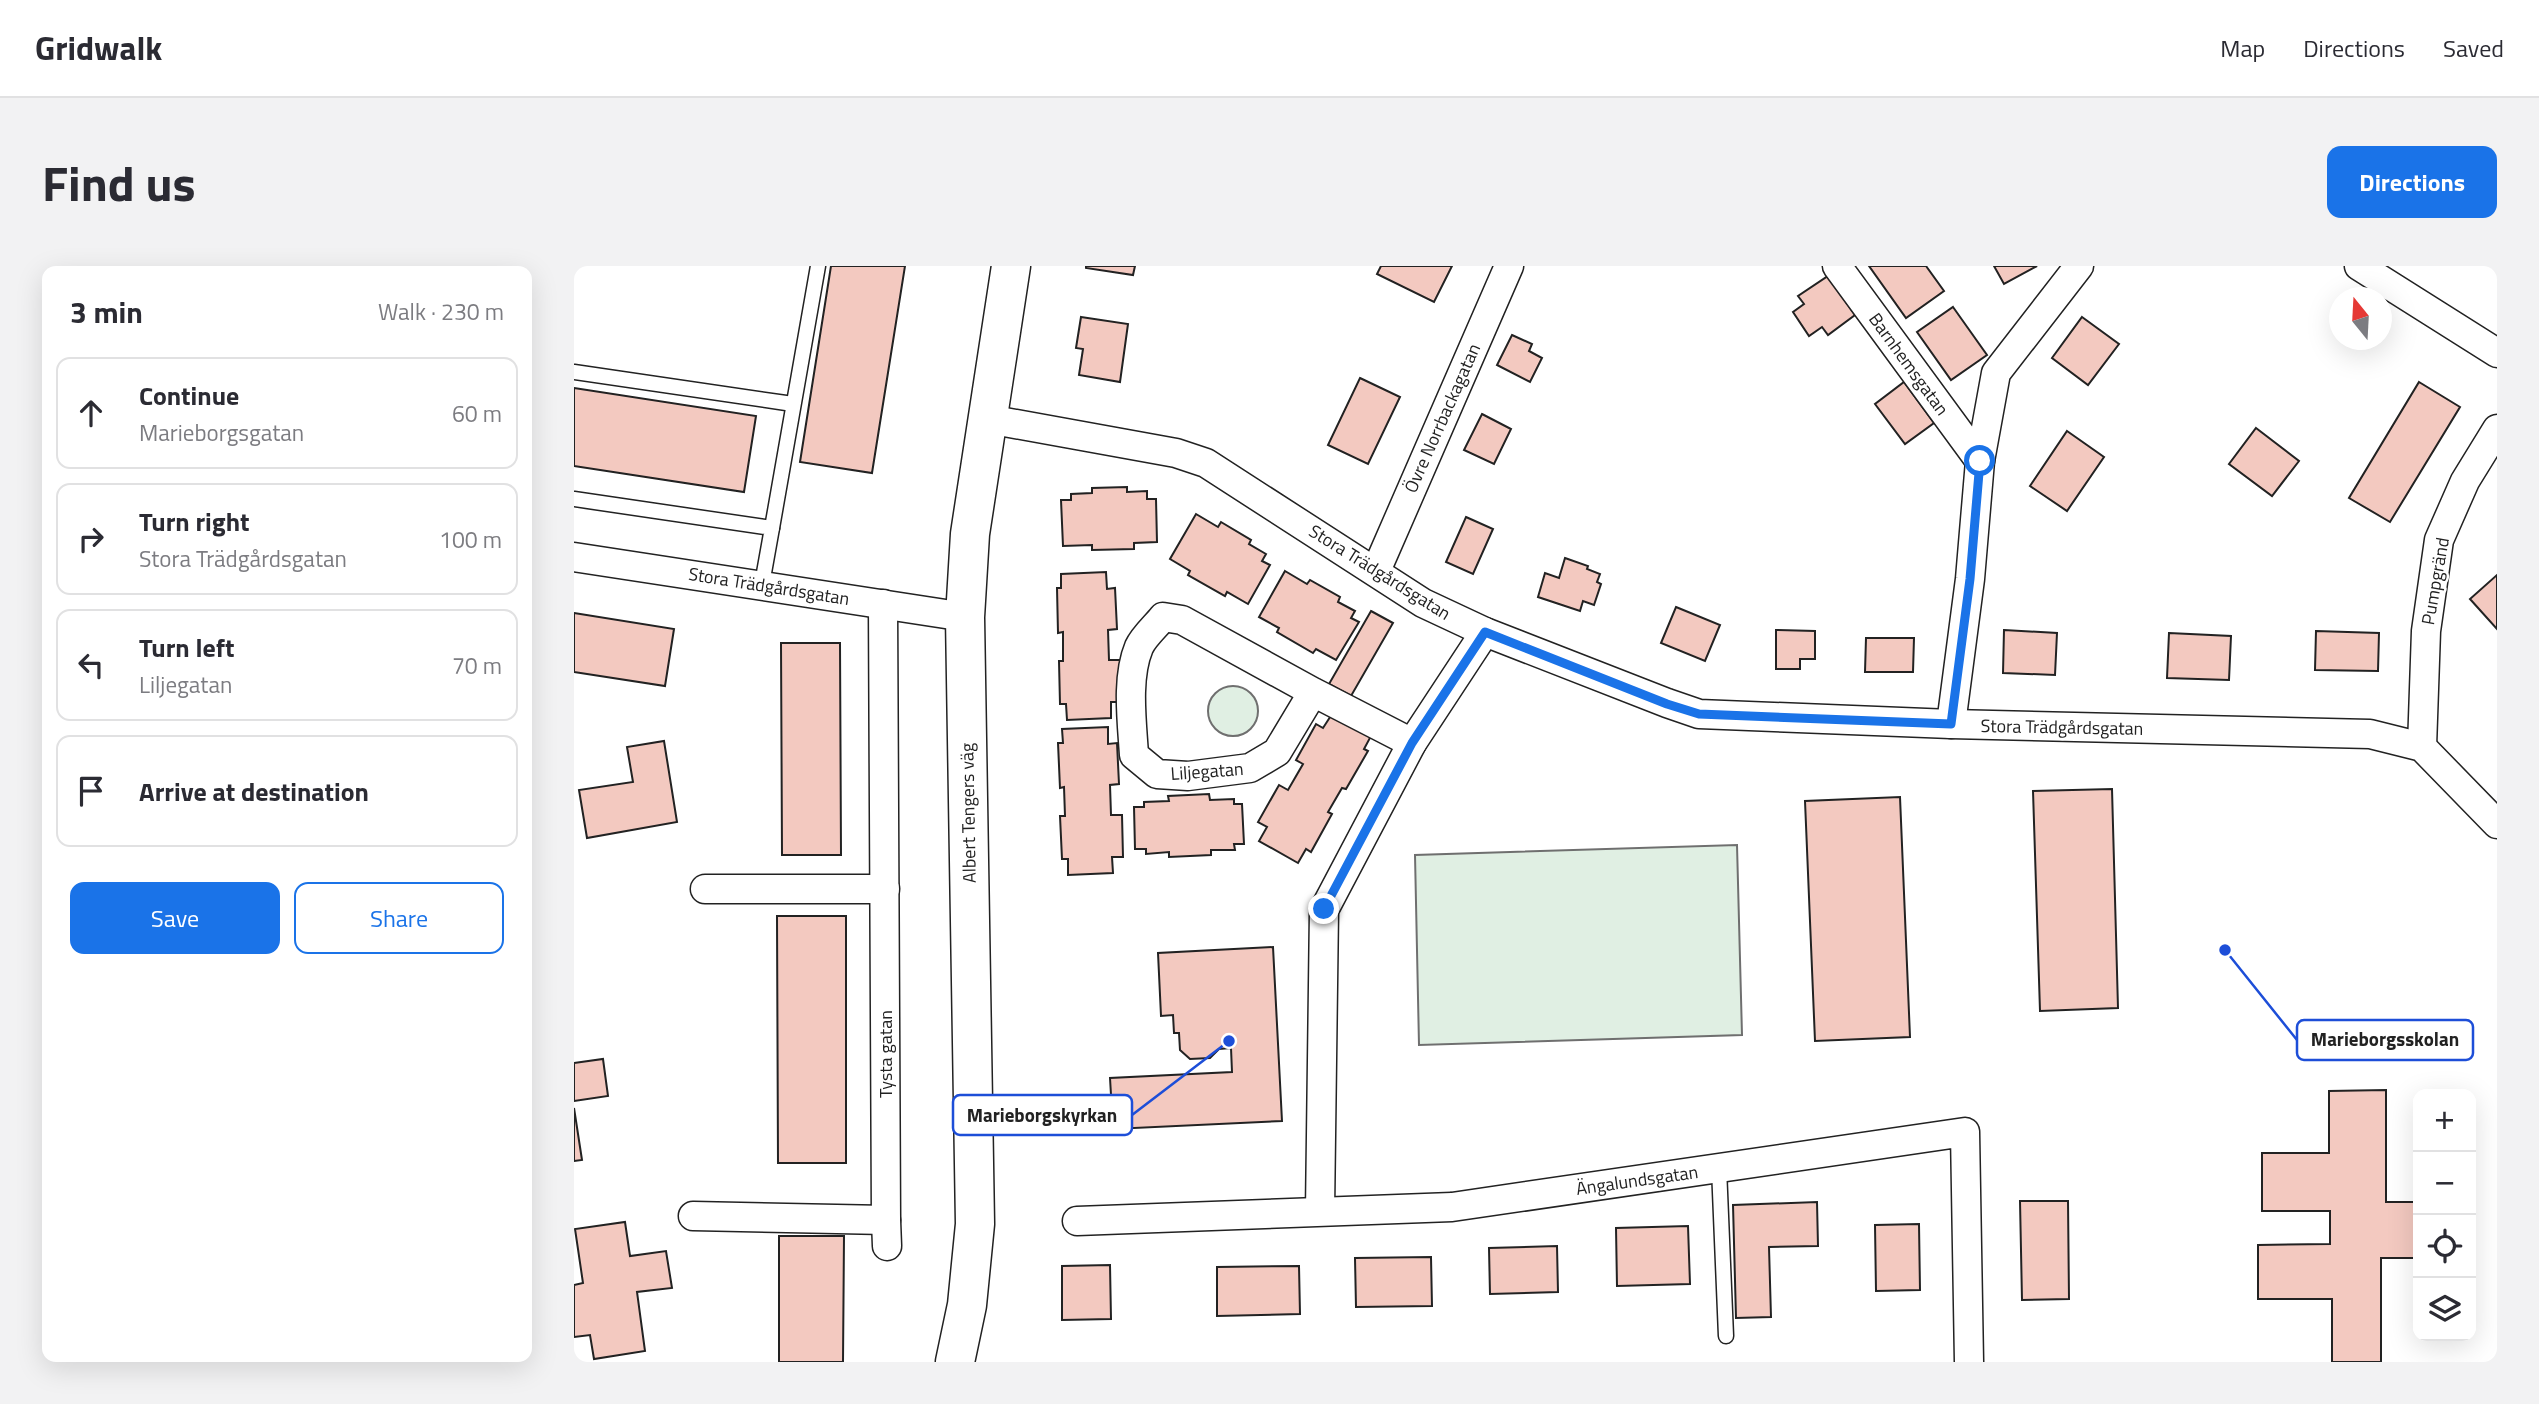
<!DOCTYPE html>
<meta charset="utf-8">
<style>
:root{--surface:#fff;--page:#f2f2f3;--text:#2b2b33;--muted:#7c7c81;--line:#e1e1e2;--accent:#1a73e8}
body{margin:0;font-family:"Titillium Web",sans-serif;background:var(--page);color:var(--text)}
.controls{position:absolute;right:21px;bottom:21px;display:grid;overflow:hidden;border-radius:14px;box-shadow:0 7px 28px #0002}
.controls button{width:63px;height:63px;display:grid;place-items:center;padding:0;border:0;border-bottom:2px solid var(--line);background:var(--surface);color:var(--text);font:35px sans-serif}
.compass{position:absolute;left:1755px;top:21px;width:63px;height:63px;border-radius:50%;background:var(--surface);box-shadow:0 7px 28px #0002;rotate:342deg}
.stop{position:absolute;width:21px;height:21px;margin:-16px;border:5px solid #1a73e8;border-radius:50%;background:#fff}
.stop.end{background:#1a73e8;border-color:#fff;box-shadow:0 2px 7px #0008}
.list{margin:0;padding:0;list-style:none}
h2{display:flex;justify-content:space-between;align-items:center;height:91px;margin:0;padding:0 28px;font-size:30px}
h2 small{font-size:23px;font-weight:400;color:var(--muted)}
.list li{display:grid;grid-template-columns:46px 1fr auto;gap:21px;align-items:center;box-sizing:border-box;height:112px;margin:0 14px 14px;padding:0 14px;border:2px solid var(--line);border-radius:14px}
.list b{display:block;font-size:26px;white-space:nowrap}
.list p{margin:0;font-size:23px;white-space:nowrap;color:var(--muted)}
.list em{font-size:23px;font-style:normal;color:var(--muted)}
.actions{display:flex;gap:14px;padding:21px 28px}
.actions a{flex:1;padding:16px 0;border:2px solid var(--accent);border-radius:14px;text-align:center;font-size:24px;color:var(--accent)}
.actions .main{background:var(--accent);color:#fff}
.icon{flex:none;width:38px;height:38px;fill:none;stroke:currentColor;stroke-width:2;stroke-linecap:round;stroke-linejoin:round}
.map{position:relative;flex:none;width:1923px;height:1096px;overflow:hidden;border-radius:14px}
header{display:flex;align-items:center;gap:42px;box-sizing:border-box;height:98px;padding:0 35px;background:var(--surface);border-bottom:2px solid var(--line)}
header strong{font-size:33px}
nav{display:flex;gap:38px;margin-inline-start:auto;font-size:24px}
.intro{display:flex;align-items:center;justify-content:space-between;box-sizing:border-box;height:168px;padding:0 42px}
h1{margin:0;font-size:49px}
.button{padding:18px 32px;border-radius:14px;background:var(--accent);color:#fff;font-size:24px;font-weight:700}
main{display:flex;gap:42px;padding:0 42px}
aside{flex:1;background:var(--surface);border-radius:14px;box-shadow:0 7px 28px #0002}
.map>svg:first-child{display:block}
.green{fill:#e0efe3;stroke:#6f6f6f;stroke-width:2}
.building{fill:#f3c9c0;stroke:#222;stroke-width:2}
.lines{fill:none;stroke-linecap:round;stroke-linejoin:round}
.lane-casing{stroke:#222;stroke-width:17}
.street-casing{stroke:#222;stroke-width:31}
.secondary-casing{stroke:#222;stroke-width:41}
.lane{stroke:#fff;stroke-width:14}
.street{stroke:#fff;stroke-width:28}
.secondary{stroke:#fff;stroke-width:38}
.route{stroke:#1a73e8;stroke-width:9}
.labels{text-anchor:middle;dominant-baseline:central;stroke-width:5;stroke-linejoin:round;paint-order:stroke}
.street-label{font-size:18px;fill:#222;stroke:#fff}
.leader{fill:none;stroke:#1d4ed8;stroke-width:2.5}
.callout-dot{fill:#1d4ed8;stroke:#fff;stroke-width:2.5}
.callout{fill:#fff;stroke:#1d4ed8;stroke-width:2.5}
.callout-label{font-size:19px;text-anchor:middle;font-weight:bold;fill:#222}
</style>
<header>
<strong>Gridwalk</strong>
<nav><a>Map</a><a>Directions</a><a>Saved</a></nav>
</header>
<div class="intro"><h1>Find us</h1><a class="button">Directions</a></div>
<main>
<aside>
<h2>3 min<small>Walk · 230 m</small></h2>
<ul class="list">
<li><svg class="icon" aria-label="ahead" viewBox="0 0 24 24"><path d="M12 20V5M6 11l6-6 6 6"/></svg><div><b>Continue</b><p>Marieborgsgatan</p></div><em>60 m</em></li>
<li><svg class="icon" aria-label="right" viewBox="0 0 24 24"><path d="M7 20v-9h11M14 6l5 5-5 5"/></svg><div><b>Turn right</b><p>Stora Trädgårdsgatan</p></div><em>100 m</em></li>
<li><svg class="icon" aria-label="left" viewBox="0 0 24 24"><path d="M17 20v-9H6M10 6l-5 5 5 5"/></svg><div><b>Turn left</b><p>Liljegatan</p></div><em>70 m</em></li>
<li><svg class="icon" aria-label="arrive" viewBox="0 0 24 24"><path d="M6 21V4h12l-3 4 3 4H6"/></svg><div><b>Arrive at destination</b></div></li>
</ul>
<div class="actions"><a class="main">Save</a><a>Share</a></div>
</aside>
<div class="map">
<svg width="1923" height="1096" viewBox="0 0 1923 1096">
<rect width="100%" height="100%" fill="#fff"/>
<g class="green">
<circle cx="659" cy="445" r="25"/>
<polygon points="1163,579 1168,769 845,779 841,589"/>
</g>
<g class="building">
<polygon points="257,0 331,0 298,207 226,196"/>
<polygon points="512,0 561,0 559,9 512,2"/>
<polygon points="807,0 878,0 860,36 803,8"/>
<polygon points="1295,0 1352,0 1370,25 1332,52"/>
<polygon points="1420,0 1463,0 1430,18"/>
<polygon points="1254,10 1281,49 1254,69 1248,61 1235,70 1219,46 1230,38 1224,30"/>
<polygon points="1379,41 1413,89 1377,114 1343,66"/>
<polygon points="507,51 554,58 546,116 505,109 509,83 502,82"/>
<polygon points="1508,51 1545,78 1514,119 1478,92"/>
<polygon points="938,69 958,78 955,85 968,92 956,116 923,99"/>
<polygon points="786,112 826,131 794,198 754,179"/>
<polygon points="1330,116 1360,157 1331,178 1301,138"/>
<polygon points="1845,116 1886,141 1816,256 1775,232"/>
<polygon points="0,122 182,150 170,226 0,200"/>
<polygon points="908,148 937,163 920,198 890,184"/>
<polygon points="1682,162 1725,195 1698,230 1655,198"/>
<polygon points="1493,165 1530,191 1493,245 1456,220"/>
<polygon points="553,221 553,226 573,225 573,233 582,233 583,276 560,277 560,283 518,284 518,279 489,280 487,234 497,234 497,228 518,227 518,222"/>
<polygon points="622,248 644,261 647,256 677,274 675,278 692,288 688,295 696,299 674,338 653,326 651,330 614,309 616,305 596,293"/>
<polygon points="892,251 919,263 899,308 872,296"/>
<polygon points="991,292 1014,300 1013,303 1026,308 1023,316 1027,318 1020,339 1009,335 1006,345 964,331 971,307 985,312"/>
<polygon points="711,305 733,318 736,314 766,331 764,336 781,345 777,352 785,356 762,394 742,383 739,387 703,366 705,362 685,351"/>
<polygon points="532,306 533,323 541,322 543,363 534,364 535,394 546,394 547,436 537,436 537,452 493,454 492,438 486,438 485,395 489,395 489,366 484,367 483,322 487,322 487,308"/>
<polygon points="1923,309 1923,363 1896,333"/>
<polygon points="1102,341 1146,359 1131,395 1087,377"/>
<polygon points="797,345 819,357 777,430 755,418"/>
<polygon points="0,347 100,363 91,420 0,406"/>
<polygon points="1202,364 1241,365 1241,393 1226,393 1226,403 1202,403"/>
<polygon points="1430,364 1483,367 1481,409 1429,407"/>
<polygon points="1742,365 1805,367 1804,405 1741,404"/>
<polygon points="1595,367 1657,370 1655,414 1593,412"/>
<polygon points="1292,372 1340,372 1339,406 1291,406"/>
<polygon points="207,377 266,377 267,589 208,589"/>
<polygon points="758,448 797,470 790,483 794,485 772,523 768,522 754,546 758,548 737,586 732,583 724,597 685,575 693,561 684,556 705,519 714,524 729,498 722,494 742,458 749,462"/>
<polygon points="534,461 534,478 543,477 545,518 536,519 537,549 548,549 549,591 538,591 539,607 494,609 494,593 488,593 486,550 491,550 490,521 486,522 484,477 489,477 488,463"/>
<polygon points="90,475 103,556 13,572 5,524 59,516 53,481"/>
<polygon points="1538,523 1544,742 1466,745 1459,525"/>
<polygon points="635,528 636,534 660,533 660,538 668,538 670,578 660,578 661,584 637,584 637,589 595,591 595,586 572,588 572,583 561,583 560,541 570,541 570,536 595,535 594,530"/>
<polygon points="1326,531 1336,771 1241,775 1231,535"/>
<polygon points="203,650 272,650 272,897 204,897"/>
<polygon points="699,681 708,855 539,863 536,812 658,806 657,782 645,783 636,792 616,793 606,784 605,767 600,767 599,749 587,750 584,687"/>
<polygon points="29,793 34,830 0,835 0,797"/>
<polygon points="1812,824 1812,936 1844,936 1844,992 1807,992 1807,1096 1758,1096 1758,1033 1684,1033 1684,979 1756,978 1756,945 1688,945 1688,887 1755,887 1755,825"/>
<polygon points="0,842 8,894 0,895"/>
<polygon points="1446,935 1494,935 1495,1033 1448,1034"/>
<polygon points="1243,936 1244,980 1195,981 1197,1051 1162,1052 1159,939"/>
<polygon points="51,956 56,990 92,985 98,1022 63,1026 71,1085 20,1093 16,1069 0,1071 0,1019 9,1017 1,963"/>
<polygon points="1345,958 1346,1024 1302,1025 1301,959"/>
<polygon points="1114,960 1116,1018 1043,1020 1042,962"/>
<polygon points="205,970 270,970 269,1096 205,1096"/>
<polygon points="983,980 984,1026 916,1028 915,982"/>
<polygon points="857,991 858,1040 782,1041 781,992"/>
<polygon points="536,999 537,1053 488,1054 488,1000"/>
<polygon points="725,1000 726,1048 643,1050 643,1001"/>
</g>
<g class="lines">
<defs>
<g id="lane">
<polyline points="0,106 219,138"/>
<polyline points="0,233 198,262 188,318"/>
<polyline points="198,262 244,0"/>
<polyline points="1145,902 1152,1070"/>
</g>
<g id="street">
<polyline points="1263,0 1406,195"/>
<polyline points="1785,0 1923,87"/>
<polyline points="414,153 602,187 632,197 849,337 911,366 1093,437 1125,448 1377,458 1796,468 1848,481 1923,558"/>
<polyline points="0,291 391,351"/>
<polyline points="802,305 935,0"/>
<path d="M739 426 703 486 676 502 614 510 583 508 560 489C558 456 552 412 565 381 570 370 582 360 589 351L608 354 739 426 838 477"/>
<polyline points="1377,458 1396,313 1406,195 1422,107 1505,0"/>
<polyline points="1848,481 1852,365 1865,274 1891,215 1923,163"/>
<polyline points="131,623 311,623"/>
<polyline points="746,945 750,644 838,477 911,366"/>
<polyline points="119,950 312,954 309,338"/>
<polyline points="312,954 313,980"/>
<polyline points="503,955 878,941 1391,866 1395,1096"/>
</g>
<polyline id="secondary" points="381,1096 393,1039 401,958 391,351 396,268 437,0"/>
</defs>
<use href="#lane" class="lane-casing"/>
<use href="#street" class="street-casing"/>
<use href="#secondary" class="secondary-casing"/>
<use href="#lane" class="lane"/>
<use href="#street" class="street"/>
<use href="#secondary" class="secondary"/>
</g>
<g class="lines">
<polyline class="route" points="750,643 838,477 911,366 1093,438 1125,448 1377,458 1396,313 1406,195"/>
</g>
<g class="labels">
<g class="street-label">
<text transform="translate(1335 98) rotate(54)">Barnhemsgatan</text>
<text transform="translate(868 152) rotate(-66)">Övre Norrbackagatan</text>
<text transform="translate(806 306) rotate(32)">Stora Trädgårdsgatan</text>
<text transform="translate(1861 315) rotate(-80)">Pumpgränd</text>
<text transform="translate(195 320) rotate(9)">Stora Trädgårdsgatan</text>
<text transform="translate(1488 461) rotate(1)">Stora Trädgårdsgatan</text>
<text transform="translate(633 505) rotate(-4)">Liljegatan</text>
<text transform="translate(394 547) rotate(-91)">Albert Tengers väg</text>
<text transform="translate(311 788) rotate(-90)">Tysta gatan</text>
<text transform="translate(1063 914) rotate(-8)">Ängalundsgatan</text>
</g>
</g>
<path class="leader" d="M1651 684L1723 774M655 775L558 849"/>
<g class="callout-dot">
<circle cx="1651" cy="684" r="7"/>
<circle cx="655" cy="775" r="7"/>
</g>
<g class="callout">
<rect x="1723" y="754" width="176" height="40" rx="7"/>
<rect x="379" y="829" width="179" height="40" rx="7"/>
</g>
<g class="callout-label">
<text x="1811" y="780">Marieborgsskolan</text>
<text x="468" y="856">Marieborgskyrkan</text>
</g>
</svg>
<div class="controls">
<button>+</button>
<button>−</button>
<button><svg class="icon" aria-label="locate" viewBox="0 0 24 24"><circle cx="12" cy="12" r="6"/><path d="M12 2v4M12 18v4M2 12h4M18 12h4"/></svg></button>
<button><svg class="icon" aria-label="layers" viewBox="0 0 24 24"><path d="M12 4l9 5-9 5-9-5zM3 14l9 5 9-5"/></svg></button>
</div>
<svg class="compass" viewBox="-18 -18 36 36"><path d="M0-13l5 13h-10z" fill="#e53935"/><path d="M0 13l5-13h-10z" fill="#7c7c81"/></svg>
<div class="stop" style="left:1406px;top:195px"></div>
<div class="stop end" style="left:750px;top:643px"></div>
</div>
</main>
